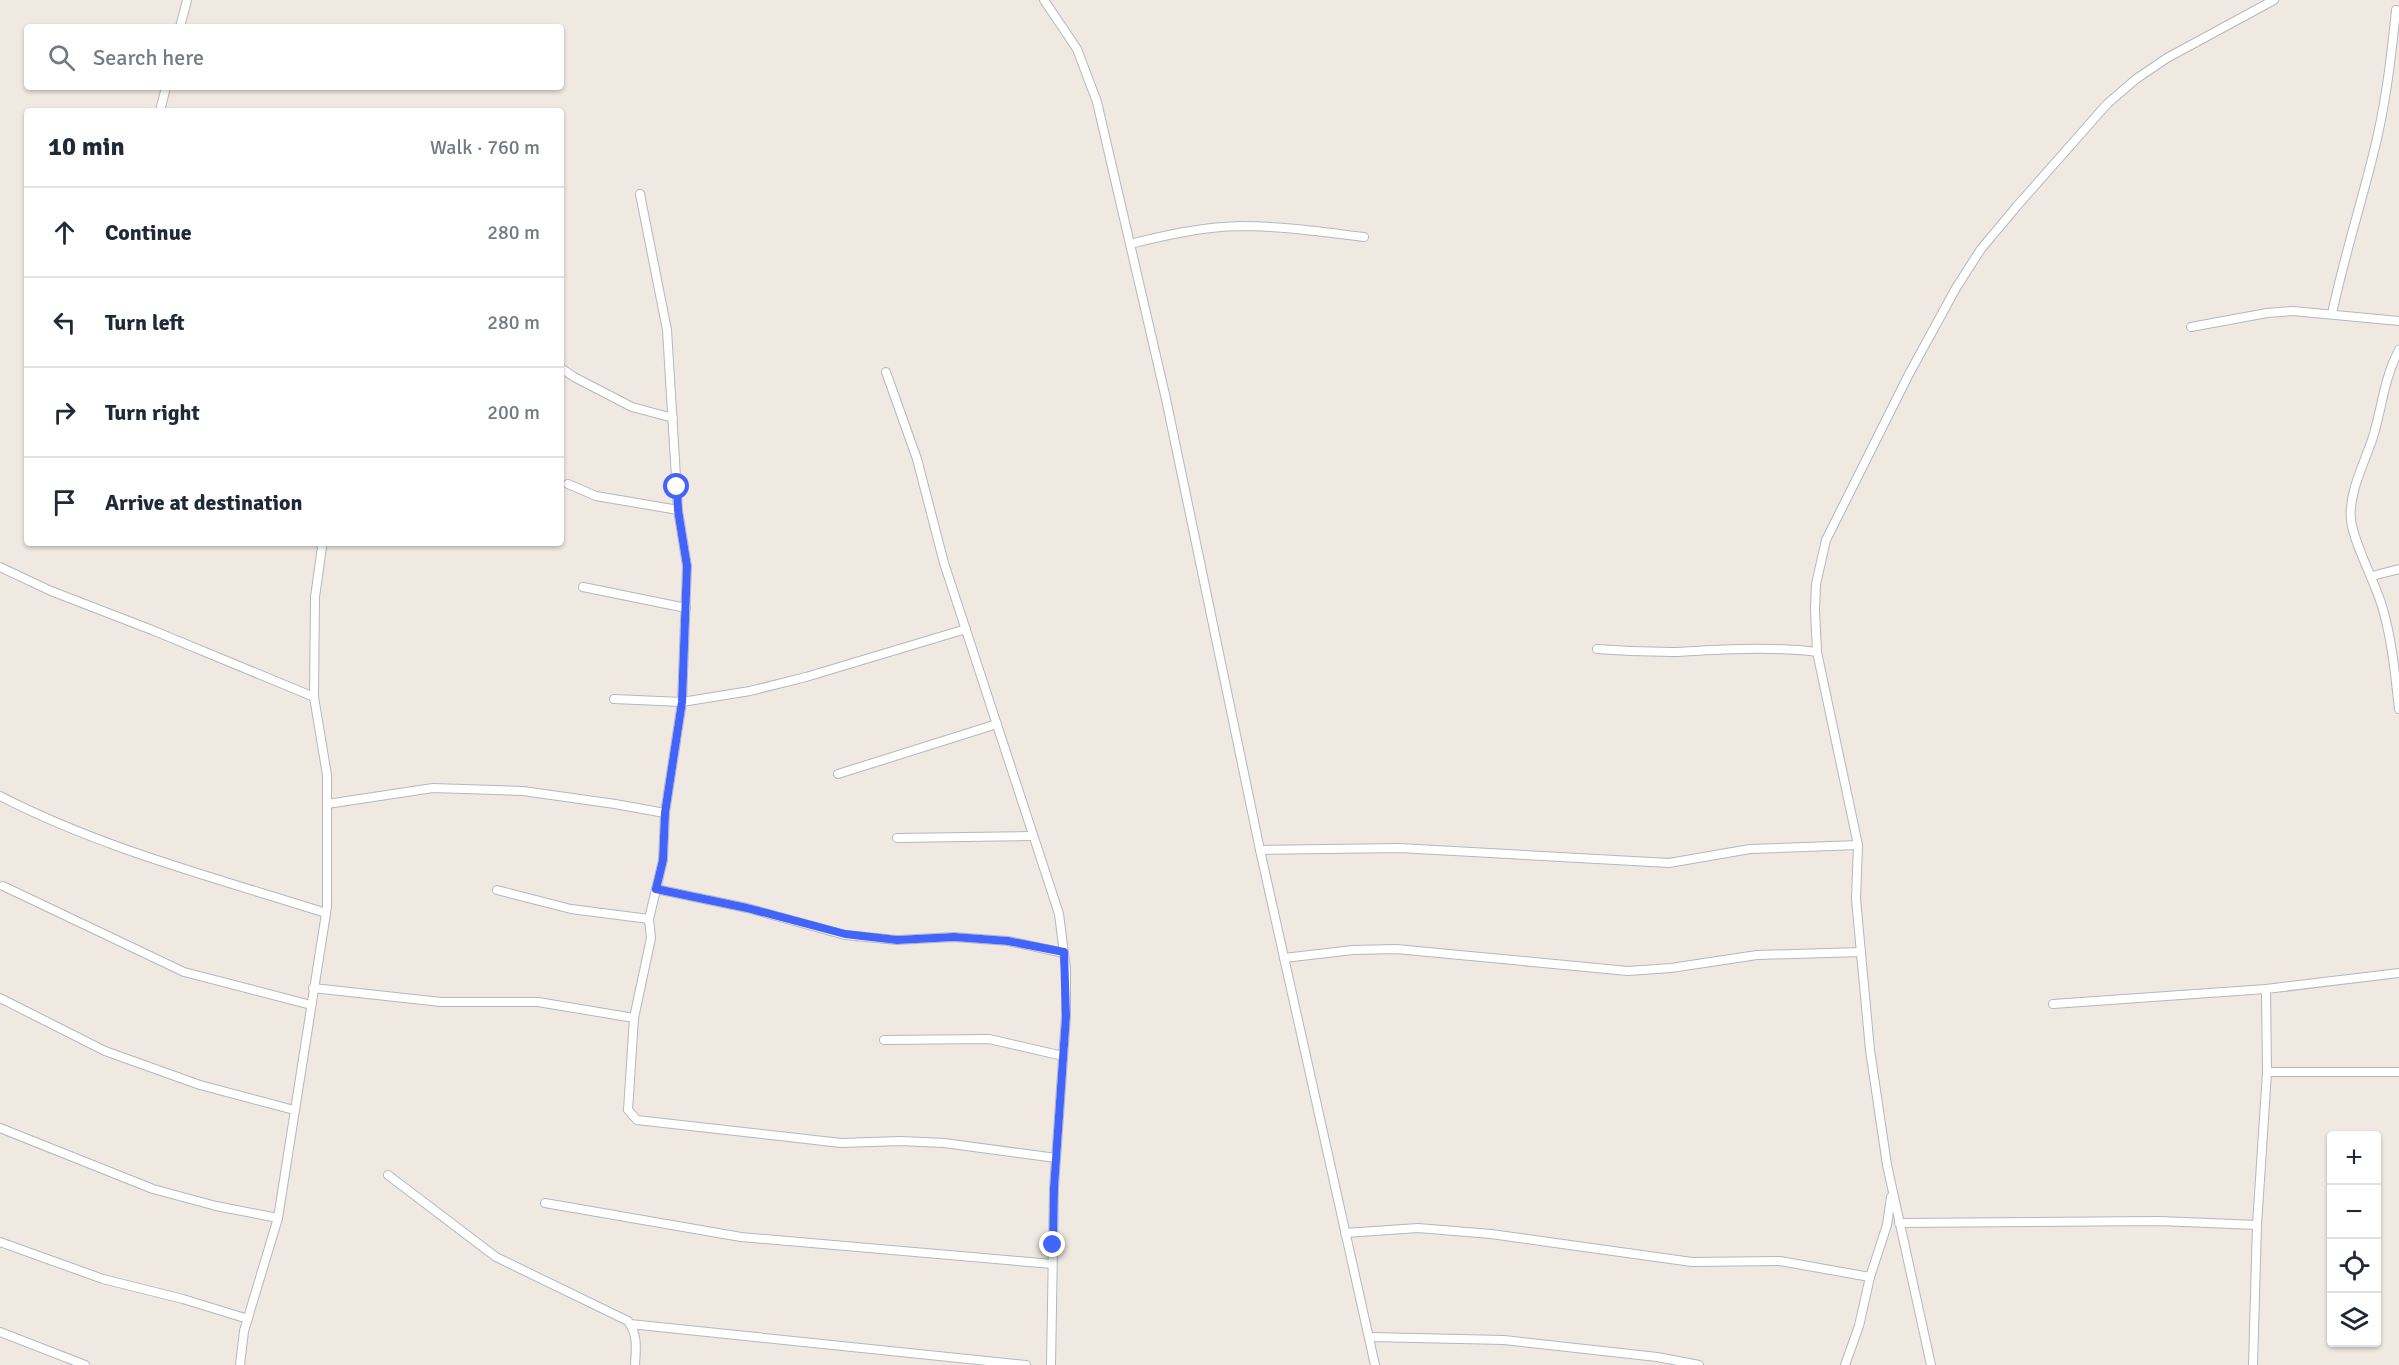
<!DOCTYPE html>
<meta charset="utf-8">
<style>
:root{--surface:#fff;--page:#f6f6f7;--text:#1f2937;--muted:#747a83;--line:#e0e1e3}
body{margin:0;font-family:Signika,sans-serif;background:var(--page);color:var(--text)}
.controls{position:absolute;right:18px;bottom:18px;display:grid;overflow:hidden;border-radius:6px;box-shadow:0 2px 4px #0004}
.controls button{width:54px;height:54px;display:grid;place-items:center;padding:0;border:0;border-bottom:2px solid var(--line);background:var(--surface);color:var(--text);font:30px sans-serif}
.stop{position:absolute;width:18px;height:18px;margin:-14px;border:4px solid #4264fb;border-radius:50%;background:#fff}
.stop.end{background:#4264fb;border-color:#fff;box-shadow:0 2px 6px #0008}
.list{margin:0;padding:0;list-style:none}
h2{display:flex;justify-content:space-between;align-items:center;height:78px;margin:0;padding:0 24px;font-size:26px}
h2 small{font-size:20px;font-weight:400;color:var(--muted)}
.list li{display:grid;grid-template-columns:39px 1fr auto;gap:18px;align-items:center;box-sizing:border-box;height:90px;padding:0 24px;border-top:2px solid var(--line)}
.list b{display:block;font-size:22px;white-space:nowrap}
.list em{font-size:20px;font-style:normal;color:var(--muted)}
.icon{flex:none;width:33px;height:33px;fill:none;stroke:currentColor;stroke-width:2;stroke-linecap:round;stroke-linejoin:round}
.map{position:relative;flex:none;width:2399px;height:1365px;overflow:hidden}
.search{position:absolute;background:var(--surface);box-shadow:0 2px 4px #0004;left:24px;top:24px;width:540px;height:66px;display:flex;align-items:center;gap:15px;box-sizing:border-box;padding:0 21px;border-radius:6px;color:var(--muted);font-size:22px}
.panel{position:absolute;background:var(--surface);box-shadow:0 2px 4px #0004;left:24px;top:108px;width:540px;height:438px;border-radius:6px}
.map>svg:first-child{display:block}
.lines{fill:none;stroke-linecap:round;stroke-linejoin:round}
.minor-casing{stroke:#b4b7c1;stroke-width:10}
.minor{stroke:#fff;stroke-width:8}
.route{stroke:#4264fb;stroke-width:8}
</style>
<div class="map">
<svg width="2399" height="1365" viewBox="0 0 2399 1365">
<rect width="100%" height="100%" fill="#efe9e1"/>
<g class="lines">
<defs>
<g id="minor">
<polyline points="1044,0 1077,49 1097,102 1166,399 1260,850 1375,1365"/>
<polyline points="180,27 187,0"/>
<polyline points="160,111 166,87"/>
<polyline points="640,194 667,330 678,510 687,566 682,702 665,813 663,860 649,919 651,938 634,1018 628,1110 637,1120 841,1143 900,1141 944,1143 1056,1158"/>
<path d="M1130 244C1166 235 1202 227 1240 226 1282 226 1323 232 1364 237"/>
<path d="M2332 314C2343 261 2359 211 2372 159 2385 110 2391 60 2396 10"/>
<polyline points="2191,327 2267,313 2293,311 2399,321"/>
<path d="M2399 350C2384 378 2382 408 2373 437 2365 462 2348 493 2351 520 2354 544 2374 580 2382 606 2392 639 2395 674 2399 709"/>
<polyline points="561,368 574,377 632,407 673,418"/>
<polyline points="886,372 917,459 944,563 1059,914 1066,969 1066,1016 1054,1188 1051,1365"/>
<polyline points="568,484 596,496 678,510"/>
<polyline points="0,567 51,591 152,630 314,697"/>
<polyline points="2372,576 2399,569"/>
<polyline points="583,587 686,608"/>
<path d="M1597 649C1622 651 1647 652 1672 652 1720 650 1769 646 1817 652"/>
<polyline points="614,699 682,702 750,691 806,677 966,629"/>
<polyline points="838,774 997,724"/>
<path d="M0 796C103 849 216 878 326 913"/>
<polyline points="327,804 433,788 523,791 615,804 665,813"/>
<polyline points="897,838 1033,836"/>
<polyline points="1260,850 1399,848 1669,863 1750,849 1858,845"/>
<polyline points="3,886 184,972 311,1005"/>
<polyline points="656,889 747,908 845,935 897,940 954,937 1008,941 1064,953"/>
<polyline points="497,890 571,909 649,919"/>
<polyline points="1284,958 1353,950 1396,949 1628,971 1671,968 1757,955 1861,952"/>
<polyline points="313,988 441,1002 538,1002 634,1018"/>
<polyline points="0,998 105,1051 200,1085 294,1110"/>
<polyline points="2053,1004 2266,989 2399,973"/>
<polyline points="884,1040 989,1039 1063,1056"/>
<polyline points="2267,1072 2399,1072"/>
<polyline points="0,1128 153,1189 216,1206 278,1218"/>
<path d="M388 1175 496 1257 628 1321C638 1334 636 1349 635 1365"/>
<polyline points="545,1203 741,1237 1052,1264"/>
<polyline points="1899,1223 2159,1221 2257,1225"/>
<polyline points="1345,1233 1418,1228 1491,1234 1692,1262 1780,1261 1870,1277"/>
<polyline points="0,1242 103,1279 183,1299 248,1319"/>
<polyline points="630,1324 1026,1365"/>
<polyline points="0,1332 85,1365"/>
<polyline points="1370,1337 1504,1340 1657,1357 1699,1365"/>
<polyline points="240,1365 244,1331 278,1218 327,907 327,775 314,697 315,597 322,547 320,543"/>
<polyline points="1845,1365 1859,1326 1870,1277 1887,1225 1891,1197"/>
<polyline points="1931,1365 1887,1165 1870,1050 1856,899 1858,845 1817,652 1815,610 1816,584 1826,540 1909,374 1956,288 1981,249 2017,206 2107,104 2136,79 2167,58 2274,0"/>
<polyline points="2253,1365 2257,1225 2267,1072 2266,989"/>
</g>
</defs>
<use href="#minor" class="minor-casing"/>
<use href="#minor" class="minor"/>
</g>
<g class="lines">
<polyline class="route" points="677,487 678,510 687,566 682,702 665,813 663,860 656,889 747,908 845,934 897,940 954,937 1008,941 1064,952 1066,1016 1054,1188 1053,1245"/>
</g>
</svg>
<div class="controls">
<button>+</button>
<button>−</button>
<button><svg class="icon" aria-label="locate" viewBox="0 0 24 24"><circle cx="12" cy="12" r="6"/><path d="M12 2v4M12 18v4M2 12h4M18 12h4"/></svg></button>
<button><svg class="icon" aria-label="layers" viewBox="0 0 24 24"><path d="M12 4l9 5-9 5-9-5zM3 14l9 5 9-5"/></svg></button>
</div>
<div class="stop" style="left:677px;top:487px"></div>
<div class="stop end" style="left:1053px;top:1245px"></div>
<div class="search"><svg class="icon" aria-label="search" viewBox="0 0 24 24"><circle cx="10" cy="10" r="6"/><path d="M15 15l6 6"/></svg>Search here</div>
<section class="panel">
<h2>10 min<small>Walk · 760 m</small></h2>
<ul class="list">
<li><svg class="icon" aria-label="ahead" viewBox="0 0 24 24"><path d="M12 20V5M6 11l6-6 6 6"/></svg><div><b>Continue</b></div><em>280 m</em></li>
<li><svg class="icon" aria-label="left" viewBox="0 0 24 24"><path d="M17 20v-9H6M10 6l-5 5 5 5"/></svg><div><b>Turn left</b></div><em>280 m</em></li>
<li><svg class="icon" aria-label="right" viewBox="0 0 24 24"><path d="M7 20v-9h11M14 6l5 5-5 5"/></svg><div><b>Turn right</b></div><em>200 m</em></li>
<li><svg class="icon" aria-label="arrive" viewBox="0 0 24 24"><path d="M6 21V4h12l-3 4 3 4H6"/></svg><div><b>Arrive at destination</b></div></li>
</ul>
</section>
</div>
